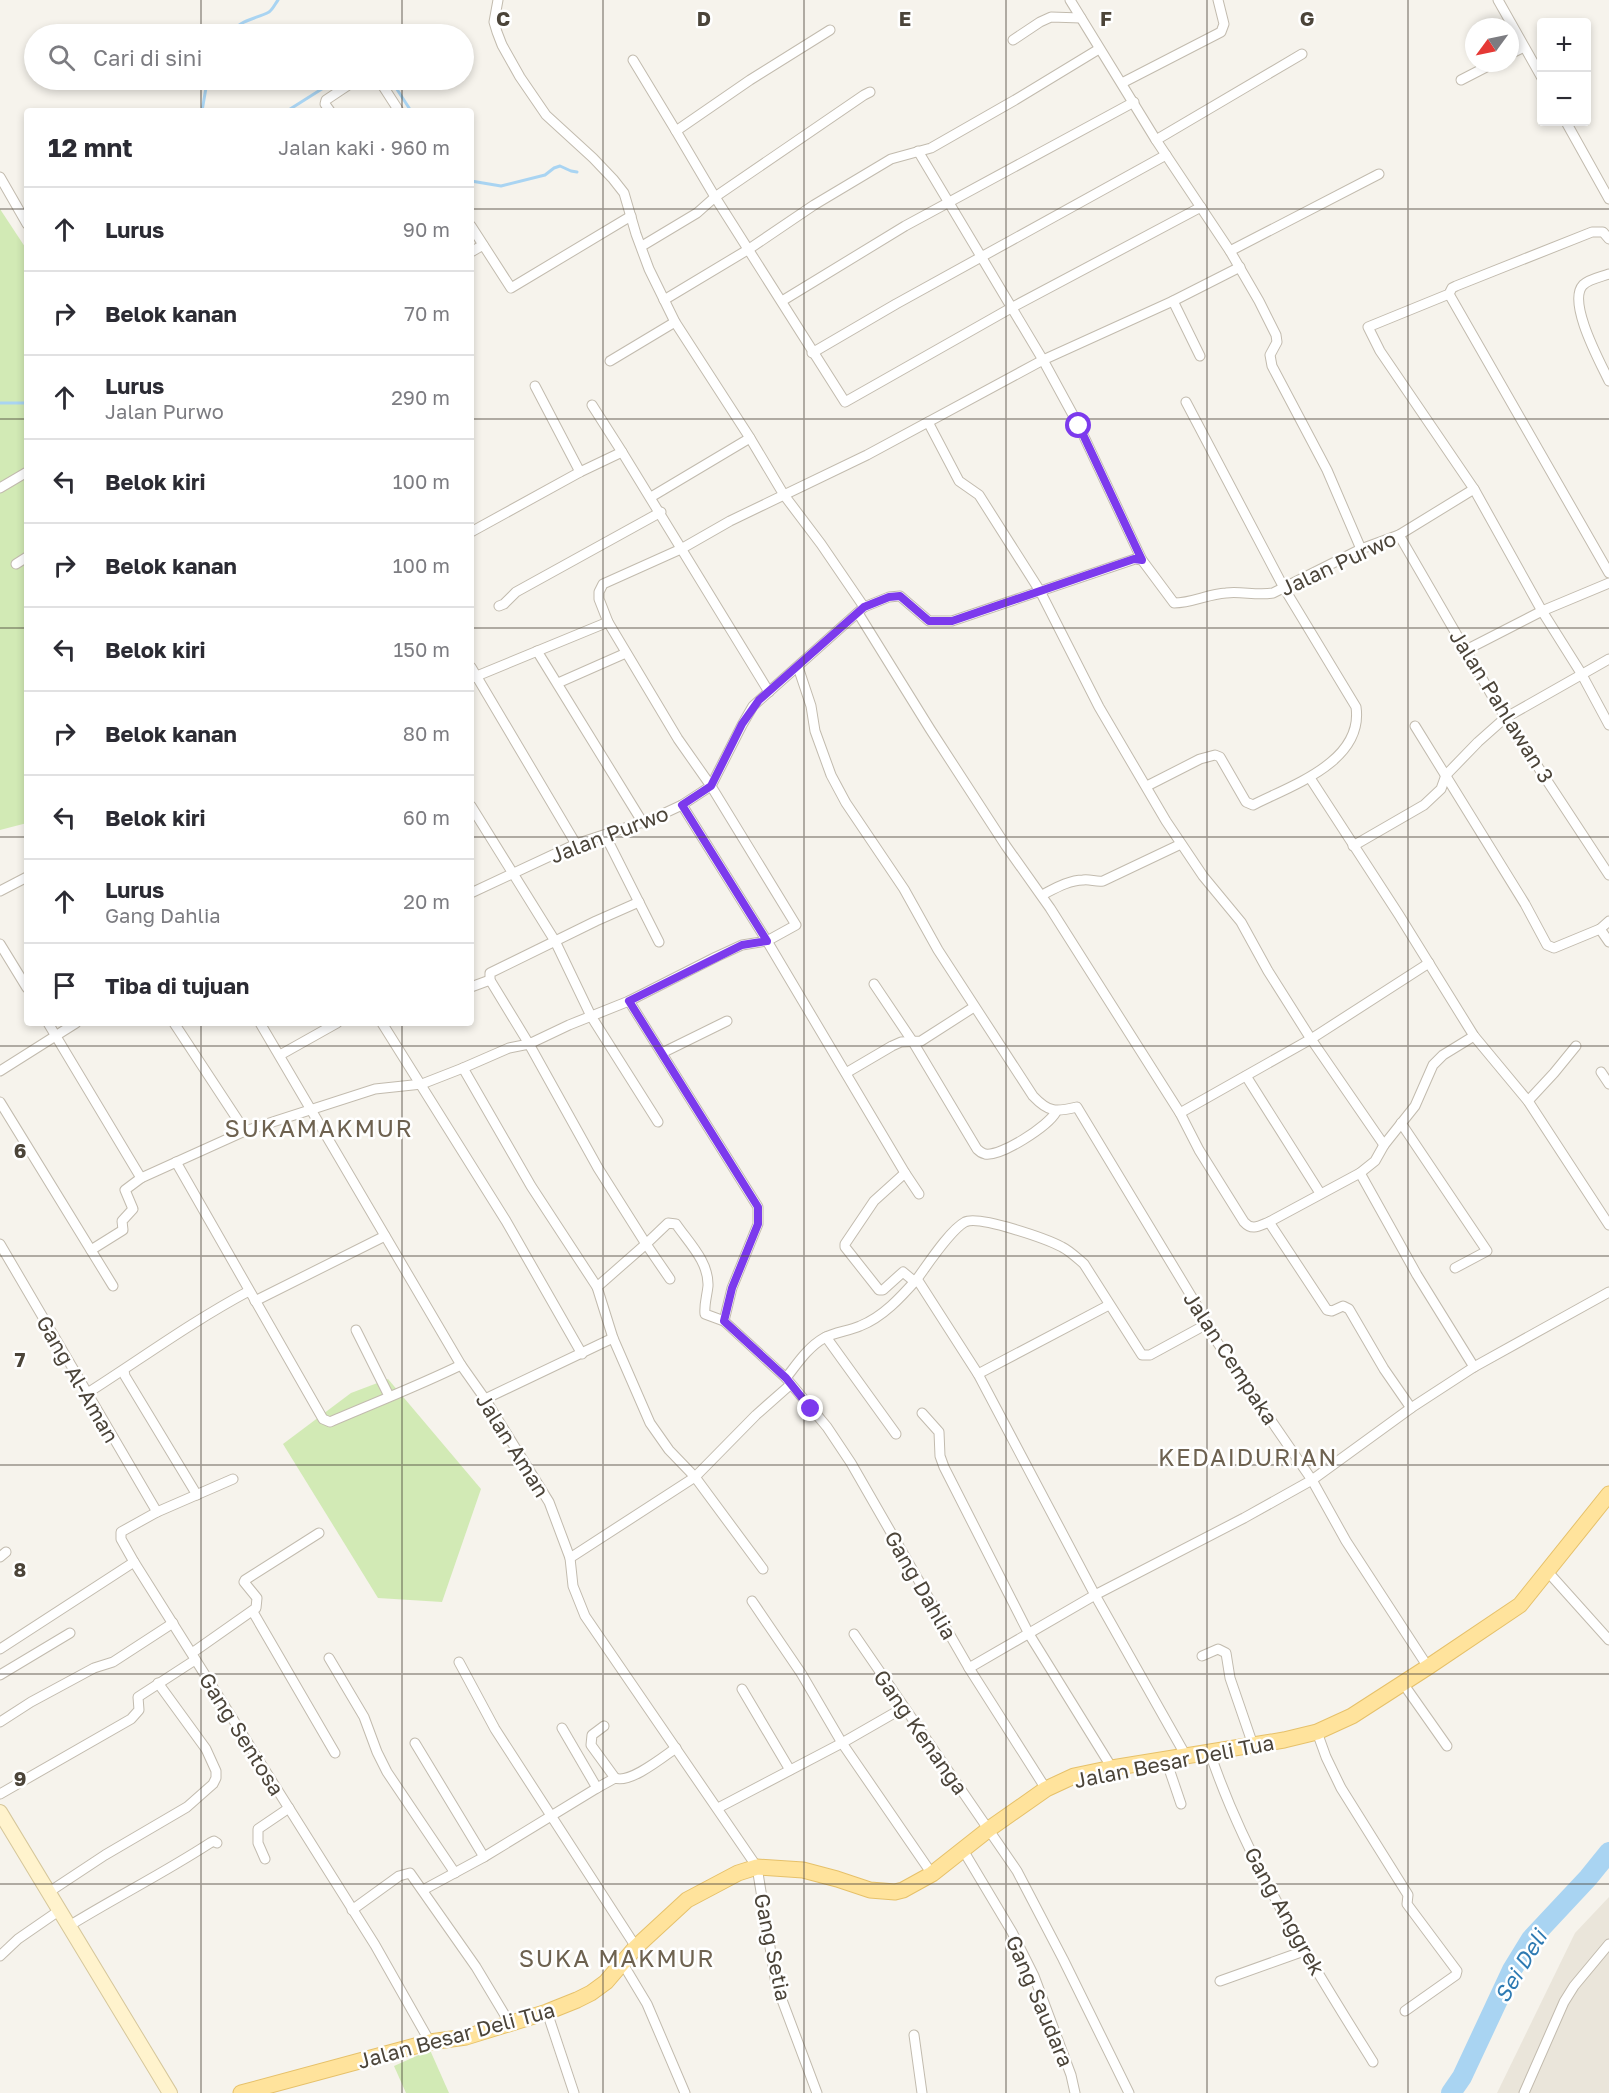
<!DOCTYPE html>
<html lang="id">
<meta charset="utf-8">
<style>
:root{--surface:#fff;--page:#f2f2f3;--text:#2b2b33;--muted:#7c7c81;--line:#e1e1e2}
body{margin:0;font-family:"Golos Text",sans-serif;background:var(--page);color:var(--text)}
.controls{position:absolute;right:18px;top:18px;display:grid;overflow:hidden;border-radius:6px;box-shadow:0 3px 9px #0003}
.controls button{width:54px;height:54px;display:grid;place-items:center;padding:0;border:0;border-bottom:2px solid var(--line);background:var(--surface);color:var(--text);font:30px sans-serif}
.compass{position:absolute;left:1465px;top:18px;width:54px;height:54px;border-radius:50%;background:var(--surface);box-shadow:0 3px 9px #0003;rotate:237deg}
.stop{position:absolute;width:18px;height:18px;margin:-14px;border:4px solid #7c3aed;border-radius:50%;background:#fff}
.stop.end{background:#7c3aed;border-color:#fff;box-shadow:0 2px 6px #0008}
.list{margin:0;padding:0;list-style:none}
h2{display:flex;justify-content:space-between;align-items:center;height:78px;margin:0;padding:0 24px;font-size:26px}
h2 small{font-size:20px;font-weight:400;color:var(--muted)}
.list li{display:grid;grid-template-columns:39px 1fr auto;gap:18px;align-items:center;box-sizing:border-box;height:84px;padding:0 24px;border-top:2px solid var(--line)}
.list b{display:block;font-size:22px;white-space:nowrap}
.list p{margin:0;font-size:20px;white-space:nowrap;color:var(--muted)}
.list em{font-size:20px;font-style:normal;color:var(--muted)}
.icon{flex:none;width:33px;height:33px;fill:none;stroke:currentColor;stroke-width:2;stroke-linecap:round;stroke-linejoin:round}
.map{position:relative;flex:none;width:1609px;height:2093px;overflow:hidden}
.search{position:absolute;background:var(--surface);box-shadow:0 3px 9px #0003;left:24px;top:24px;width:450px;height:66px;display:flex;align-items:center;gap:15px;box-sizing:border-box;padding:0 21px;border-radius:33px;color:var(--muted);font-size:22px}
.panel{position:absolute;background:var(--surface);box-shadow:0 3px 9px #0003;left:24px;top:108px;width:450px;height:918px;border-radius:6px}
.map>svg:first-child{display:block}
.residential{fill:#eae5da}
.green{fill:#d2eab5}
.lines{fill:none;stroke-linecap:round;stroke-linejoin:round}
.stream{stroke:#a9d4f2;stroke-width:3}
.river{stroke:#a9d4f2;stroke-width:20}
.street-casing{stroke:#c2bbae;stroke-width:11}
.secondary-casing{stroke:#d6c79b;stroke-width:16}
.primary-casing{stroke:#e6c16a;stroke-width:17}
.street{stroke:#fff;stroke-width:9}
.secondary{stroke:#fff3cd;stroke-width:14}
.primary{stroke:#ffe39c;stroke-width:15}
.route{stroke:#7c3aed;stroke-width:8}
.grid{fill:none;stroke:#4b4439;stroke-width:1.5;stroke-opacity:0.55}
.labels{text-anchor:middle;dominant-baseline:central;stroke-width:5;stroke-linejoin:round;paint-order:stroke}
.street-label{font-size:21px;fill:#4b4439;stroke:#fff}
.water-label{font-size:22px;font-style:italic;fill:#2e7ab2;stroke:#fff}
.quarter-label{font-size:24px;letter-spacing:1.5px;fill:#6e6250;stroke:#fff}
.grid-label{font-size:20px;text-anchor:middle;font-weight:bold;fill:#4b4439;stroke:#fff;stroke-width:5;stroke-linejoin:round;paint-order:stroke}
</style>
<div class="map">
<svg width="1609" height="2093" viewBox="0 0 1609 2093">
<rect width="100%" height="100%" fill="#f6f3ec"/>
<polygon class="residential" points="1609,1897 1609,2093 1497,2093 1575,1933"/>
<g class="green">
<polygon points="0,209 27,250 27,823 0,830"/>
<polygon points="388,1379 481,1489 442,1602 378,1598 283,1444 351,1393"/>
<polygon points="430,2050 449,2093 406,2093 394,2066"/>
</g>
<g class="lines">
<g class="stream">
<path d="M231 34C238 20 256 19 269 12 273 9 275 4 278 0"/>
<polyline points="391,80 411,111"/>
<polyline points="202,111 207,82 212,80"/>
<polyline points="287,111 336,80"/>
<polyline points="471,181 501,186 545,175 554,168 560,166 571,171 577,172"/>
<polyline points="0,403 24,403 27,401"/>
</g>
<polyline class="river" points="1451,2093 1462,2077 1512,1970 1531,1939 1588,1878 1609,1852"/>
<defs>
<g id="street">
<polyline points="498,0 494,22 497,32 502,45 520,77 546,115 593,158 613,179 624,193 636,234 649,269 675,322 750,438 784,495 821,544 864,607"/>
<polyline points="1070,0 1156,140 1230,251 1259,301 1276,335 1277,342 1270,355 1272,366 1327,470 1361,549"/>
<polyline points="1498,0 1542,78"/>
<polyline points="1013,40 1040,22 1051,17 1081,18"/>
<polyline points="1510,54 1524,47"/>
<polyline points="633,60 676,131"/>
<polyline points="379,80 399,111"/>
<polyline points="1461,80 1494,63"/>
<polyline points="1122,83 1221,32 1224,24 1218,0"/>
<polyline points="870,92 864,95 715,197 845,402 1011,308 1201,207"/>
<polyline points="330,111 325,104 326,100 356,80"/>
<polyline points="1566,122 1609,199"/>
<polyline points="1156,140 1302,54"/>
<path d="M918 151 1043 360 1079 426 1142 560 1174 603C1192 603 1208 594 1226 593 1241 591 1258 596 1273 593L1361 549 1399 535 1474 489"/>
<polyline points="0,177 27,224"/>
<polyline points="471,226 511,288 631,216"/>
<polyline points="1609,239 1603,232 1592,232 1456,286 1452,288 1449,294 1368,327 1380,351 1474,489 1542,611 1581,673 1609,725"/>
<polyline points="642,246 697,213 715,197 676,131 750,80 830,30"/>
<polyline points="1230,251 1379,174"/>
<polyline points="471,252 483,245"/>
<path d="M1609 274C1601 277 1589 279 1583 285 1567 302 1600 362 1609 381"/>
<polyline points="1449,294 1609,573"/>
<polyline points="664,300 749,249 814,205 891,159 931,148 1015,100 1099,49"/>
<polyline points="782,301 905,226 1134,102"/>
<polyline points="1173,301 1200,356"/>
<polyline points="812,353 896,304 1166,155"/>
<polyline points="610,361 675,322"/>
<polyline points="535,386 580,472"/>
<polyline points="928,422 959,481 979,495 1040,591 1099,707 1166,821 1203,876 1241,922 1268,971 1311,1039 1384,1145"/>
<polyline points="622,452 769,692"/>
<polyline points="0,488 27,472"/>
<polyline points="651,497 750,438"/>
<polyline points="471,532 580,472 622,452 592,405"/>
<polyline points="1399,535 1498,706 1609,875"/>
<polyline points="16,564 27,557"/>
<polyline points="499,606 504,604 516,592 661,512"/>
<polyline points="858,613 930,729 1006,846 1050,908 1180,1113 1311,1039 1429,963"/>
<polyline points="1466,650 1542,611 1609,583"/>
<polyline points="537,651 643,823"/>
<polyline points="471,667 576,844"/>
<path d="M798 667 811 706 815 731 831 775 846 803 904 889 938 950 1033 1096C1049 1113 1056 1112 1077 1107L1196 1304 1215 1339 1312 1480 1346 1541 1428 1667"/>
<polyline points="472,678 608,622"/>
<polyline points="558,683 626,653"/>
<polyline points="1415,726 1525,904 1547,945 1554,948 1600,929 1609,921"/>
<polyline points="1310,778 1399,915 1474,1036 1528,1101 1609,1225"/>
<path d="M1147 786 1200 759 1215 755 1220 757 1246 802 1253 805C1290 786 1364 762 1356 707L1284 588 1186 402"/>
<polyline points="682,805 767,941 905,1173 874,1201 845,1244 845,1247 879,1290 883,1290 903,1272 915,1282"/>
<polyline points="471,806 555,941 591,1016 658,1122"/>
<polyline points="605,835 659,942"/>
<polyline points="1353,846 1424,805 1441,789 1446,775 1478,742 1505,718 1609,659"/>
<polyline points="0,891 27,877"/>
<polyline points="471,893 576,844 652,819 682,805 711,786 742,725 753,706 864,607 889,597 900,596 929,621 952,621 1135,559 1142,560"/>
<path d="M1042 895C1054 889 1069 880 1083 880 1090 879 1096 882 1103 881L1181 844"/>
<polyline points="639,902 596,921 490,973 490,980 529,1044 569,1025 629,1001 716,957 742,945 767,941 796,925 711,786 678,739 608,622 599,599 599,592 603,584 681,549 730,521 867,455 1043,360 1173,301 1240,267"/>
<polyline points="1600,929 1609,942"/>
<polyline points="0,944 27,988"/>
<path d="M874 984 913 1042 977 1149C980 1152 981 1153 985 1154 1001 1157 1048 1126 1056 1112"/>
<polyline points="471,987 490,980"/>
<polyline points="629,1001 758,1207 758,1224 732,1288 724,1321 786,1378 827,1427 851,1463 969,1668 1046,1789"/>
<polyline points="48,1023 141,1178 245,1131 375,1089 422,1084 463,1068 531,1186 597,1287 613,1338 650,1423 669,1450 695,1477 763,1569"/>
<polyline points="174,1023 245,1131"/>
<polyline points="260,1023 461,1365 485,1399 549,1502 570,1558 573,1586 585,1616 757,1867 776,1984 817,2093"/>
<polyline points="382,1023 506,1221 582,1354"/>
<polyline points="662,1053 727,1021"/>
<polyline points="280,1055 337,1023"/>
<polyline points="463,1068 509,1048 529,1044 598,1168 646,1244 597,1287"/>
<polyline points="0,1071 76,1023"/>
<polyline points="1601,1072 1609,1084"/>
<polyline points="846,1073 892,1046 901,1042 921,1041 974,1007"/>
<polyline points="1246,1076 1320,1193"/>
<polyline points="1528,1101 1554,1073 1576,1046"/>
<polyline points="0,1102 113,1286"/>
<path d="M1180 1113 1199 1150 1244 1222C1252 1231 1259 1226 1269 1222L1360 1173 1375 1161 1384 1145 1415 1106 1433 1065 1443 1055 1474 1036"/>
<polyline points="1401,1123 1487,1251 1455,1268"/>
<path d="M176 1162 323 1419 330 1422C374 1403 418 1386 461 1365"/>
<polyline points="905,1173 919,1194"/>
<polyline points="1360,1173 1417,1275 1474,1367"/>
<polyline points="1269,1222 1327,1310 1332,1311 1343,1306 1349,1309 1384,1369 1411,1408"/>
<polyline points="0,1244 157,1512"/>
<polyline points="91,1250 123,1230 122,1221 133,1209 125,1190 141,1178"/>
<path d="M670 1279 646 1244 668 1223 676 1224C689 1243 709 1262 708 1286 707 1296 704 1304 705 1314L724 1321"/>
<polyline points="255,1301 385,1236"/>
<polyline points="356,1330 389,1396"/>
<polyline points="826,1337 896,1434"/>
<polyline points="124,1371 125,1376 197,1495"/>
<polyline points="978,1374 1109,1305"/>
<path d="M786 1378C797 1364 808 1347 824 1338 835 1332 849 1331 860 1326 883 1317 901 1297 917 1279"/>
<path d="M86 1394C141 1359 191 1322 249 1291"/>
<polyline points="485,1399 613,1338"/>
<polyline points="922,1413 939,1432 940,1456 944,1467 1029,1634 1112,1768"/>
<polyline points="233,1479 157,1512 121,1532 121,1539 134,1562 375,1945 430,2042"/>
<polyline points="0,1557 6,1552"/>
<polyline points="570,1558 695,1477 756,1415 790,1385"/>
<polyline points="1548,1572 1609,1640"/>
<polyline points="752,1601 801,1673 842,1743 932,1874"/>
<polyline points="253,1612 335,1753"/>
<polyline points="854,1634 1017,1871 1063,1959 1129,2093"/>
<polyline points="0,1649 134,1562"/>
<polyline points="192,1653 256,1608 257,1598 244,1582 245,1580 319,1533"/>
<polyline points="1202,1656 1218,1649 1226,1653 1230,1678 1253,1745"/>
<polyline points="329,1658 364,1717 377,1752 387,1772 455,1873"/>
<polyline points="459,1662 495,1729 636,1947"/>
<polyline points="969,1668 1095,1595 1244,1518 1312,1480 1411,1408 1474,1367 1609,1292"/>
<polyline points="0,1675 70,1633"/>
<polyline points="1402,1682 1447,1746"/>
<polyline points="742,1689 790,1770"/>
<polyline points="0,1722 31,1702 94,1668 113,1662 173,1623"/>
<polyline points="604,1726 592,1735 591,1745 615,1778"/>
<polyline points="562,1728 597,1788"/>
<polyline points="1317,1732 1326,1757 1341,1788 1408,1895 1407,1904 1457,1971 1456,1975 1405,2011"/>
<polyline points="415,1743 484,1857"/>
<path d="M1210 1753C1247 1863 1312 1964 1373 2062"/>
<path d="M1186 1756 1095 1595 978 1374 917 1279C928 1264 950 1230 965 1222 979 1215 1047 1239 1062 1247 1070 1251 1077 1258 1084 1264L1142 1355H1150L1207 1324"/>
<polyline points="1166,1760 1181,1804"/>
<polyline points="0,1794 131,1719 139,1710 138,1697 195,1660"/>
<polyline points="718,1808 842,1743 903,1708"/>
<polyline points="963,1850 1012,1932 1034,1976 1071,2075 1075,2093"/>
<polyline points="265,1859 258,1843 258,1829 289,1808"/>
<path d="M423 1890 484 1857 597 1788 615 1778C630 1784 663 1757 676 1748"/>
<polyline points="49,1892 105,1855 187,1807 213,1784 216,1778 216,1771 206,1749 158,1683"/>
<polyline points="352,1910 399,1876 410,1873 476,1967 509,2022"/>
<path d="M69 1926C116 1897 164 1873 210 1843L214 1841 217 1843"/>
<polyline points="0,1956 18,1939 60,1910"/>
<polyline points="623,1964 647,2004 685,2093"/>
<polyline points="1220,1981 1304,1951"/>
<polyline points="547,2012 574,2093"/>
<polyline points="914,2035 922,2093"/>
<polyline points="1524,2093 1564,2002 1574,1986 1609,1944"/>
</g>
<polyline id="secondary" points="0,1812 170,2093"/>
<polyline id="primary" points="241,2093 430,2042 466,2037 547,2012 577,2000 591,1993 606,1982 636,1947 687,1900 738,1873 757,1867 803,1870 837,1879 870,1890 895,1892 903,1890 932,1874 989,1829 1046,1789 1074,1776 1112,1768 1284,1740 1317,1732 1352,1716 1428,1667 1520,1605 1609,1494"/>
</defs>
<use href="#street" class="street-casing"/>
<use href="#secondary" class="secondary-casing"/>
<use href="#primary" class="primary-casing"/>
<use href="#street" class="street"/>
<use href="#secondary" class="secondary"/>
<use href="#primary" class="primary"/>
</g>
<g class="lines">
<polyline class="route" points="811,1409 786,1378 724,1321 732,1288 758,1224 758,1207 629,1001 742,945 767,941 682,805 711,786 742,724 759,700 864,607 889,597 900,596 929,621 952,621 1134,559 1142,560 1079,426"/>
</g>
<path class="grid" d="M201 0V34M402 0V34M603 0V2093M804 0V2093M1006 0V2093M1207 0V2093M1408 0V2093M201 80V111M402 80V111M0 209H27M471 209H1609M0 419H27M471 419H1609M0 628H27M471 628H1609M0 837H27M471 837H1609M201 1023V2093M402 1023V2093M0 1046H1609M0 1256H1609M0 1465H1609M0 1674H1609M0 1884H1609"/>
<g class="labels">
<g class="street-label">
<text transform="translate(1338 563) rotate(-25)">Jalan Purwo</text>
<text transform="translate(1502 706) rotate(58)">Jalan Pahlawan 3</text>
<text transform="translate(609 834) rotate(-21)">Jalan Purwo</text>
<text transform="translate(1231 1358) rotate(57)">Jalan Cempaka</text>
<text transform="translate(78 1379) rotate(60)">Gang Al-Aman</text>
<text transform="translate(513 1445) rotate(58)">Jalan Aman</text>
<text transform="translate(921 1585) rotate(60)">Gang Dahlia</text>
<text transform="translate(921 1732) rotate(55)">Gang Kenanga</text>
<text transform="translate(242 1734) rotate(58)">Gang Sentosa</text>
<text transform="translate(1174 1761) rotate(-11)">Jalan Besar Deli Tua</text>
<text transform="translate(1285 1911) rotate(61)">Gang Anggrek</text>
<text transform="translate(773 1947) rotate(78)">Gang Setia</text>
<text transform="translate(1040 2001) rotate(67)">Gang Saudara</text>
<text transform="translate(456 2035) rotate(-15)">Jalan Besar Deli Tua</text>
</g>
<g class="water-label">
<text transform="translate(1520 1966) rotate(-59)">Sei Deli</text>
</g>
<g class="quarter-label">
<text x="319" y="1127">SUKAMAKMUR</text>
<text x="1248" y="1456">KEDAIDURIAN</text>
<text x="617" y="1957">SUKA MAKMUR</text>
</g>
</g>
<g class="grid-label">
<text x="503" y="26">C</text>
<text x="704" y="26">D</text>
<text x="905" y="26">E</text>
<text x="1106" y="26">F</text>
<text x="1307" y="26">G</text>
<text x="20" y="1158">6</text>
<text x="20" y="1367">7</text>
<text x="20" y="1577">8</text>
<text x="20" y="1786">9</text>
</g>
</svg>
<div class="controls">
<button>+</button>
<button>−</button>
</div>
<svg class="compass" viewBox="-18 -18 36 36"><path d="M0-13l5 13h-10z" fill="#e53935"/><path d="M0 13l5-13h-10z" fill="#7c7c81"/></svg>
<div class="stop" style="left:1079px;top:426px"></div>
<div class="stop end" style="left:811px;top:1409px"></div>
<div class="search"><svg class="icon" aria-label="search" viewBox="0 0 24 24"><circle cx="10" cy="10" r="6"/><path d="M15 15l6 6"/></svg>Cari di sini</div>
<section class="panel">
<h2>12 mnt<small>Jalan kaki · 960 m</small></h2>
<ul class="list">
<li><svg class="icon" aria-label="ahead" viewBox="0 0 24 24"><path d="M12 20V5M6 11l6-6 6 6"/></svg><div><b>Lurus</b></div><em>90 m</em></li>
<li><svg class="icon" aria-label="right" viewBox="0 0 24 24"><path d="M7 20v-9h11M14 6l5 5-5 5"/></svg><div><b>Belok kanan</b></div><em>70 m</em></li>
<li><svg class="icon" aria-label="ahead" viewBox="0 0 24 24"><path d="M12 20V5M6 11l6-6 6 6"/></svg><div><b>Lurus</b><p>Jalan Purwo</p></div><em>290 m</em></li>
<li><svg class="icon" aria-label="left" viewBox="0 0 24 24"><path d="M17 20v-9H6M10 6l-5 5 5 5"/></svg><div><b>Belok kiri</b></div><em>100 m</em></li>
<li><svg class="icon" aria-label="right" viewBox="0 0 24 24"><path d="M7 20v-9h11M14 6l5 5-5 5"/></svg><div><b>Belok kanan</b></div><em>100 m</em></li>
<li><svg class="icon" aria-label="left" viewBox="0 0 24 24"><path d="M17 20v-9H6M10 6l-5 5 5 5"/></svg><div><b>Belok kiri</b></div><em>150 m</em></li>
<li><svg class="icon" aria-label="right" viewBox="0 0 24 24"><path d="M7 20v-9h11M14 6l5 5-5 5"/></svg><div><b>Belok kanan</b></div><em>80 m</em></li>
<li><svg class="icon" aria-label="left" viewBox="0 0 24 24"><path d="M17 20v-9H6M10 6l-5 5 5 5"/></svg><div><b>Belok kiri</b></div><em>60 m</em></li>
<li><svg class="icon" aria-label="ahead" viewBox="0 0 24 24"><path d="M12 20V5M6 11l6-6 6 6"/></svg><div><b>Lurus</b><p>Gang Dahlia</p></div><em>20 m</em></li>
<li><svg class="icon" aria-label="arrive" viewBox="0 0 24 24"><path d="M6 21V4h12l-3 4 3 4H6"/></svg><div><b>Tiba di tujuan</b></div></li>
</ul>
</section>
</div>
